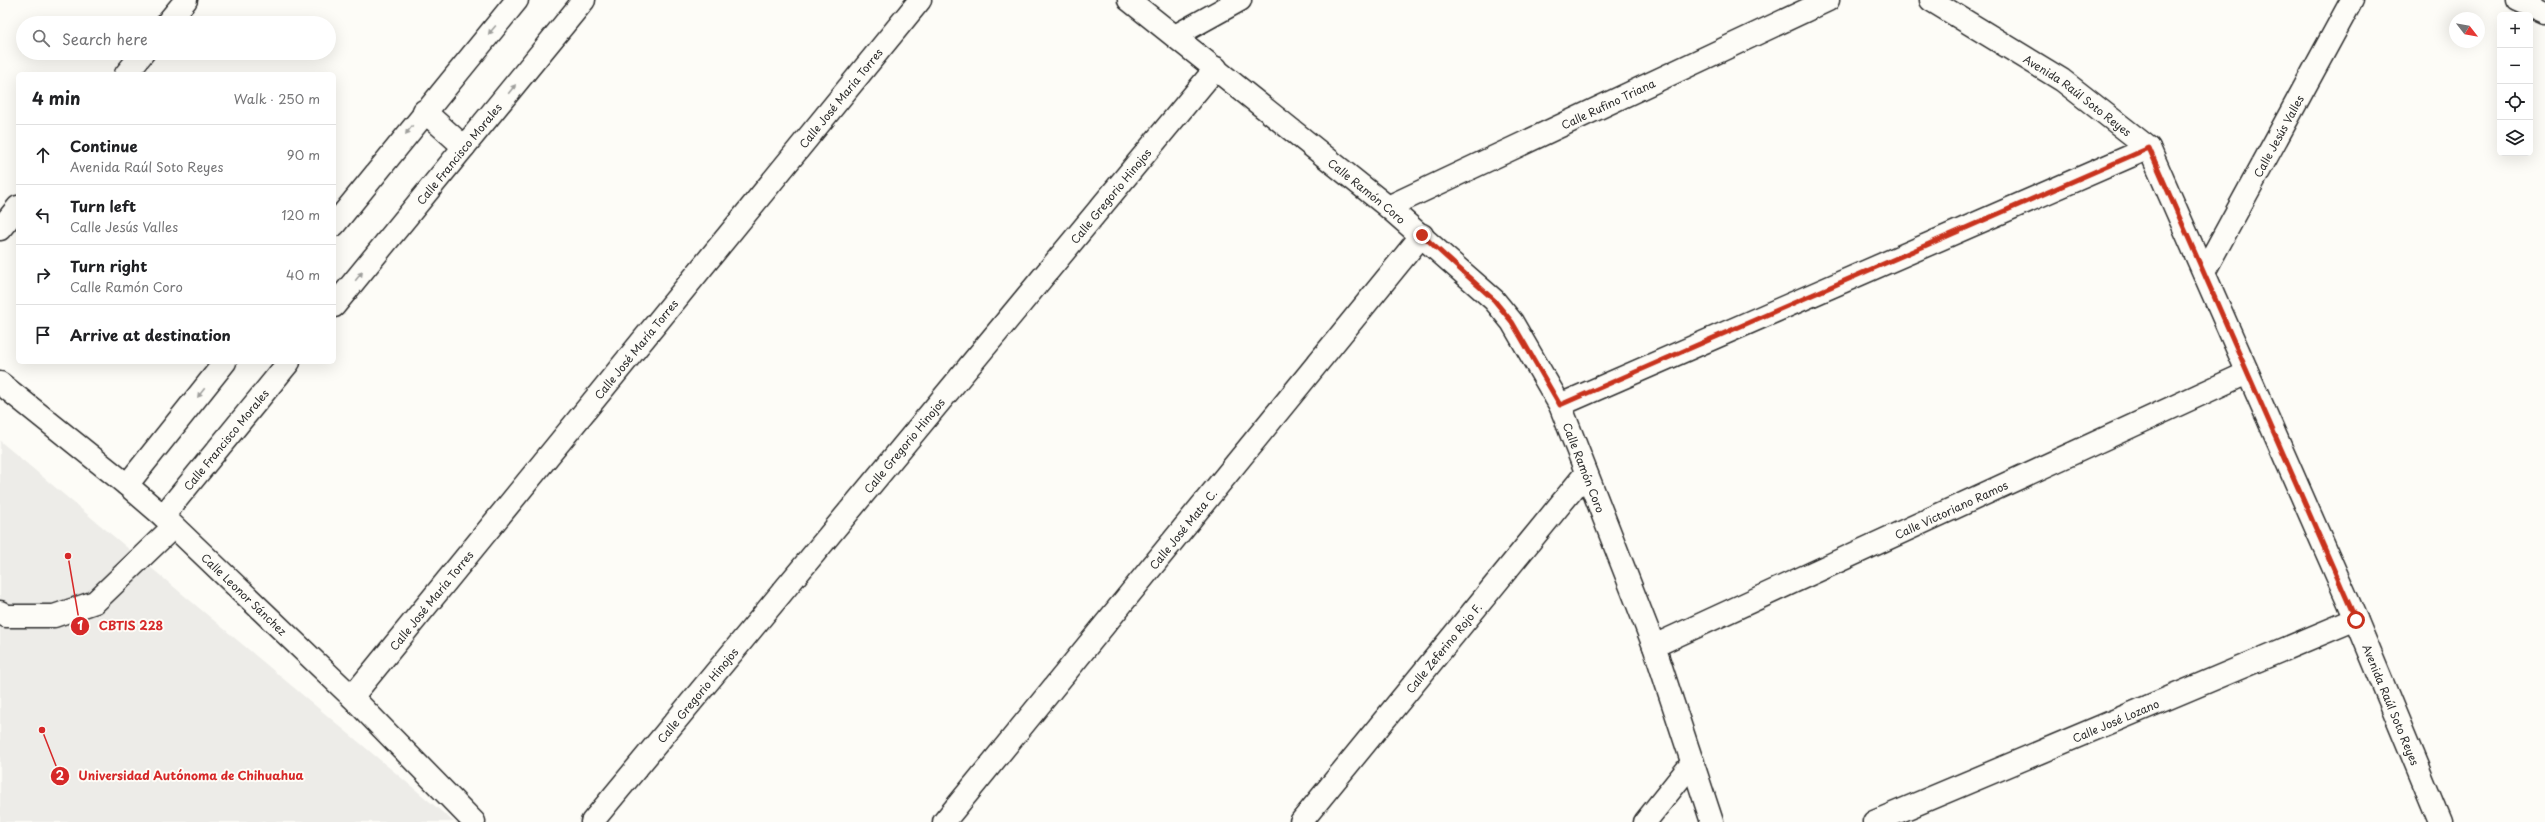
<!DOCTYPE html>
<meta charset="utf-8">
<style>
:root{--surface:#fff;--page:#f2f2f2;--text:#202124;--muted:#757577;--line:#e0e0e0}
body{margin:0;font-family:"Playpen Sans",sans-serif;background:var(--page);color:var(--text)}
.controls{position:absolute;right:12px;top:12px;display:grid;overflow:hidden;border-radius:6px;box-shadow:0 4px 16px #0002}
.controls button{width:36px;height:36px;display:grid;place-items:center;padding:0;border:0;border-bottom:1px solid var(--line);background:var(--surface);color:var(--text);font:20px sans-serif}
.compass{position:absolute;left:2449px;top:12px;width:36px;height:36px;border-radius:50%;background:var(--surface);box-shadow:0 4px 16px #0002;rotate:121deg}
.stop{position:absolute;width:12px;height:12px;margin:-9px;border:3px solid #c8321e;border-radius:50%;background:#fff}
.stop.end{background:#c8321e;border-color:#fff;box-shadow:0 1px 4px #0008}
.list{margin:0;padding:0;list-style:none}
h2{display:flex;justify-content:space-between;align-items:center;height:52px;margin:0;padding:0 16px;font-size:17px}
h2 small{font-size:13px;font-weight:400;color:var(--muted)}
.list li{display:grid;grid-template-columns:26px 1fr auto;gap:12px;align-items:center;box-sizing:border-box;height:60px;padding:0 16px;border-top:1px solid var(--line)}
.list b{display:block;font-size:15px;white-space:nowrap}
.list p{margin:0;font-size:13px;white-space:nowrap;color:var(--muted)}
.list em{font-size:13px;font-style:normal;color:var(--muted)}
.icon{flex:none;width:22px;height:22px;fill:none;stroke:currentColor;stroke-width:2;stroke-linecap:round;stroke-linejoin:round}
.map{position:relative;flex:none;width:2545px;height:822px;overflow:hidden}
.search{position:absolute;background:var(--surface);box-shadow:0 4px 16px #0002;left:16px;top:16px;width:320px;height:44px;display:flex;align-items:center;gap:10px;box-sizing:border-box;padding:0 14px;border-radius:22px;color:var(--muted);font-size:15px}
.panel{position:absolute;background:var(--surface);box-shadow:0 4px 16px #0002;left:16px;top:72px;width:320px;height:292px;border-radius:6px}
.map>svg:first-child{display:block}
.built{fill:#edece8}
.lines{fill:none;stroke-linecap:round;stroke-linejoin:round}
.street-casing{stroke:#2b2b2b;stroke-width:25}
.secondary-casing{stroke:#2b2b2b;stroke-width:25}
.street{stroke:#fdfcf7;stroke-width:22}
.secondary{stroke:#fdfcf7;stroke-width:22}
.oneway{fill:#9e9e9b}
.route{stroke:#c8321e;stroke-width:5}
.labels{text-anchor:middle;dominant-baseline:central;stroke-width:4;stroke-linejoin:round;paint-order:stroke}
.street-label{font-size:11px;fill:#2b2b2b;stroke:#fdfcf7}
.leader{fill:none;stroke:#d62828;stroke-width:1.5}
.callout-dot{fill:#d62828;stroke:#fdfcf7;stroke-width:1.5}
.mark-label{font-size:12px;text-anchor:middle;font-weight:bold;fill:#fff}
.callout-label{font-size:12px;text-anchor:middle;font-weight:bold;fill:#d62828;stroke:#fdfcf7;stroke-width:4;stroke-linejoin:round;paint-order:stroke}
</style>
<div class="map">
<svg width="2545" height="822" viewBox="0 0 2545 822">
<rect width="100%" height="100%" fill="#fdfcf7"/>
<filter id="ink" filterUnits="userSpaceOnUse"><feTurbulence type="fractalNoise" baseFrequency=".025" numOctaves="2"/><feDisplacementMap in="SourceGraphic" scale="8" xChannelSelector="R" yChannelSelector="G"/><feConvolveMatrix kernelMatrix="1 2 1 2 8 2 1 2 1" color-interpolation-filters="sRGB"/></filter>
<g filter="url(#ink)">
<polygon class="built" points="0,441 454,822 0,822"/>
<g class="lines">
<defs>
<g id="street">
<path id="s1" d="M1129 0 1388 207 1494 300 1512 322 1560 405 1654 646 1712 822"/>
<polyline points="2518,0 2545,12"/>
<polyline points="167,23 186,0"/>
<polyline points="1175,36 1240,0"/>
<polyline points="126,74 143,53"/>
<polyline points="424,111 464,147"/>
<path id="s2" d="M1388 207 1828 0"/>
<polyline points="334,225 517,0"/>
<polyline points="0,229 18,207"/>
<path id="s3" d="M2204 272 2352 0"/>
<path id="s4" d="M334 306 584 0"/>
<path id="s5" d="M0 383 127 485 163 516 352 697 474 822"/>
<polyline points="1560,405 2149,148"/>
<polyline points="127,485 225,362"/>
<path id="s6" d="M163 516 289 362"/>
<polyline points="0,612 6,616 54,616 95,602 172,528"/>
<path id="s7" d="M1654 646 2247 373"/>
<path id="s8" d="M352 697 920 0"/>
<path id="s9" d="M592 822 1216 68"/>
<path id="s10" d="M944 822 1422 235"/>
<path id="s11" d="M1301 822 1586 473"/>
<polyline points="1645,822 1693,762"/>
<path id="s12" d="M1874 822 2356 619"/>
</g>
<g id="secondary">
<path id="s13" d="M1931 0 2062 80 2149 148 2356 619 2440 822"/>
</g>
</defs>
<use href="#street" class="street-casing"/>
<use href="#secondary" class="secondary-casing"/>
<use href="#street" class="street"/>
<use href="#secondary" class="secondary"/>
</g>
<defs><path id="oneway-solid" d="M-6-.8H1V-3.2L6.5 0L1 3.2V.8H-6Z"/></defs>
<g class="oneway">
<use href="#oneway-solid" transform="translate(492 30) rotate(130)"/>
<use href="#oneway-solid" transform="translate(512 89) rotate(-51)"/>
<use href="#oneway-solid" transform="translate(409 130) rotate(128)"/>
<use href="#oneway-solid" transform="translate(359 276) rotate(-51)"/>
<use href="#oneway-solid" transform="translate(201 393) rotate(128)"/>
</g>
</g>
<g class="lines" filter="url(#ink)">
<polyline class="route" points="1422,235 1494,300 1512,322 1560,405 2149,148 2356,620"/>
</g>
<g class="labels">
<g class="street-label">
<text stroke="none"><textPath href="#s13" startOffset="175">Avenida Raúl Soto Reyes</textPath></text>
<text stroke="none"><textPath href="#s8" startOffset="773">Calle José María Torres</textPath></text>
<text stroke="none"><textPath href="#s2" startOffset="243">Calle Rufino Triana</textPath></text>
<text stroke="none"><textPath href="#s3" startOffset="155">Calle Jesús Valles</textPath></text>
<text stroke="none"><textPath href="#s4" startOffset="197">Calle Francisco Morales</textPath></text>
<text stroke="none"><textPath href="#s1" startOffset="305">Calle Ramón Coro</textPath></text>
<text stroke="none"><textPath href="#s9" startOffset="813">Calle Gregorio Hinojos</textPath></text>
<text stroke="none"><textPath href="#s8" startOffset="449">Calle José María Torres</textPath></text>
<text stroke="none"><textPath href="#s6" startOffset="99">Calle Francisco Morales</textPath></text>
<text stroke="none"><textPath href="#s9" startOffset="489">Calle Gregorio Hinojos</textPath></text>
<text stroke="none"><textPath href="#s1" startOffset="664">Calle Ramón Coro</textPath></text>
<text stroke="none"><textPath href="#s7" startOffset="327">Calle Victoriano Ramos</textPath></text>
<text stroke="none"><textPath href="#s10" startOffset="378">Calle José Mata C.</textPath></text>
<text stroke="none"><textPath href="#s5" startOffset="323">Calle Leonor Sánchez</textPath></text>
<text stroke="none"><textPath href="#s8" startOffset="125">Calle José María Torres</textPath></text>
<text stroke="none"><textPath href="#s11" startOffset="225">Calle Zeferino Rojo F.</textPath></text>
<text stroke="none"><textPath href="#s9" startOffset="165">Calle Gregorio Hinojos</textPath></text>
<text stroke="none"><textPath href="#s13" startOffset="871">Avenida Raúl Soto Reyes</textPath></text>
<text stroke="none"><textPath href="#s12" startOffset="262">Calle José Lozano</textPath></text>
</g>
</g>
<path class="leader" d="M68 556L80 626M42 730L60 776"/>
<g class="callout-dot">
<circle cx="68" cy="556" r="4"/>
<circle cx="42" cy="730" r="4"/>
<circle cx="80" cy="626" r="10"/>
<circle cx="60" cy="776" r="10"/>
</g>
<g class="mark-label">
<text x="80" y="630">1</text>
<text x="60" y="780">2</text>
</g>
<g class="callout-label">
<text x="131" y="630">CBTIS 228</text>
<text x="191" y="780">Universidad Autónoma de Chihuahua</text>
</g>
</svg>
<div class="controls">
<button>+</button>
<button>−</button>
<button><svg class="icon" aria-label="locate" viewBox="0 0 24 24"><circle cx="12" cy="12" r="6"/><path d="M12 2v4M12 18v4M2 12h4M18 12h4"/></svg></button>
<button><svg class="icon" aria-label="layers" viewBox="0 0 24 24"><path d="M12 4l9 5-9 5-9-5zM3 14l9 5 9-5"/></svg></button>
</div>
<svg class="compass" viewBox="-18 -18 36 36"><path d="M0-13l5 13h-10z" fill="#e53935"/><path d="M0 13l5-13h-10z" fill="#757577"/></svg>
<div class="stop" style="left:2356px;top:620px"></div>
<div class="stop end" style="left:1422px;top:235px"></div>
<div class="search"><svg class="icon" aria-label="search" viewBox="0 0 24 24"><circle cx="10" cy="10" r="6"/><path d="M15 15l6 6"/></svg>Search here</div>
<section class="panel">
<h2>4 min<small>Walk · 250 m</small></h2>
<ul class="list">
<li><svg class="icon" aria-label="ahead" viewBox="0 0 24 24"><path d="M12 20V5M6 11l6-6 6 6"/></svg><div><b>Continue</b><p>Avenida Raúl Soto Reyes</p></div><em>90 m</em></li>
<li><svg class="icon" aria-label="left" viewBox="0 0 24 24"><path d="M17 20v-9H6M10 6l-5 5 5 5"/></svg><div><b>Turn left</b><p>Calle Jesús Valles</p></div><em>120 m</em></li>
<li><svg class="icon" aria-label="right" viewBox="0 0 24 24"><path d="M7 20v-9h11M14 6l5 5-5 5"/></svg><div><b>Turn right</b><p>Calle Ramón Coro</p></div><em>40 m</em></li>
<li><svg class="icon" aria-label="arrive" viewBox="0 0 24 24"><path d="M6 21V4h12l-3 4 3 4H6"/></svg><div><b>Arrive at destination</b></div></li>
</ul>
</section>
</div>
